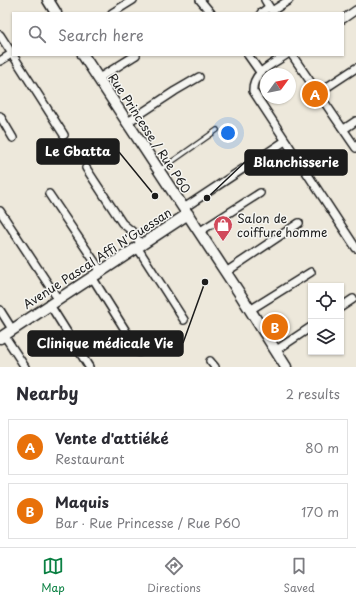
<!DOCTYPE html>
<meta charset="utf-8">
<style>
:root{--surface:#fff;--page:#f2f2f3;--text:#2b2b33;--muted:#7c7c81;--line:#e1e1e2;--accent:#0b8043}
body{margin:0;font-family:"Playpen Sans",sans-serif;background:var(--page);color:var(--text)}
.controls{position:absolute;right:12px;bottom:12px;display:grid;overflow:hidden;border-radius:0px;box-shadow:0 1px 3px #0004}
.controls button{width:36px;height:36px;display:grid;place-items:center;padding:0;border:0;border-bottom:1px solid var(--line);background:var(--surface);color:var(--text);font:20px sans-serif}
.compass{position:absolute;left:260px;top:68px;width:36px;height:36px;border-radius:50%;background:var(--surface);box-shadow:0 1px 3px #0004;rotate:57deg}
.you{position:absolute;left:228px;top:133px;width:14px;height:14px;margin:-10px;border:3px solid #fff;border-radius:50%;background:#1a73e8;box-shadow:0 0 0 6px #1a73e833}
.badge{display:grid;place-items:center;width:26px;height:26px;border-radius:50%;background:var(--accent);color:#fff;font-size:13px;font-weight:700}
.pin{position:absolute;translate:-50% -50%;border:2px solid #fff;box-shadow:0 1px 4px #0006}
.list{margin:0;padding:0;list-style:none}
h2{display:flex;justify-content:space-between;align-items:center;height:52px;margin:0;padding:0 16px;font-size:17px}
h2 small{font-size:13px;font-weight:400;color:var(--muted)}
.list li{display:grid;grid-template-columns:26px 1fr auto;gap:12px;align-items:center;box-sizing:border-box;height:56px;margin:0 8px 8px;padding:0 8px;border:1px solid var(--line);border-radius:0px}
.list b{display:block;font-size:15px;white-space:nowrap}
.list p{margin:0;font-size:13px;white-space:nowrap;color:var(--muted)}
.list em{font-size:13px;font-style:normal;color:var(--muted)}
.icon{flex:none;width:22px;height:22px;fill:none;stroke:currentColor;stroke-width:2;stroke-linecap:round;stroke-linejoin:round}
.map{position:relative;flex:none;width:356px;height:367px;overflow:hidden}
.search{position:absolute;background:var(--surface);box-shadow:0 1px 3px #0004;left:12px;right:12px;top:12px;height:44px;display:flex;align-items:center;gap:10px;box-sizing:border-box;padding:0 14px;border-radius:0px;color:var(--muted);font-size:15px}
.sheet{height:180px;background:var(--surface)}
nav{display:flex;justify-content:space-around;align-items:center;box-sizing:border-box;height:56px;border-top:1px solid var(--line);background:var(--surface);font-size:11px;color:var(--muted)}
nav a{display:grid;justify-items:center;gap:2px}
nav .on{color:var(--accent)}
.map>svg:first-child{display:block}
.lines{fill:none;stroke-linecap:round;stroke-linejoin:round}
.lane-casing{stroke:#1c1c1c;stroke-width:6}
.street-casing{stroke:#1c1c1c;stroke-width:10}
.secondary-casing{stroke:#1c1c1c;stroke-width:13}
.lane{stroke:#f6f6f2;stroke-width:3.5}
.street{stroke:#f6f6f2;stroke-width:7}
.secondary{stroke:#f6f6f2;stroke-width:10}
.labels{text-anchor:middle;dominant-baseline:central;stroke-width:3;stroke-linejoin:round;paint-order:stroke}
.street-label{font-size:12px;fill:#1c1c1c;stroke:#f6f6f2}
.poi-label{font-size:12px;fill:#1c1c1c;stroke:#f6f6f2;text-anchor:start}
.leader{fill:none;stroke:#1c1c1c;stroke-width:1.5}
.callout-dot{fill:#1c1c1c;stroke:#f6f6f2;stroke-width:1.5}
.callout{fill:#1c1c1c;stroke:#1c1c1c;stroke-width:1.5}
.callout-label{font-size:13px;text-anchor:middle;font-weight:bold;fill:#fff}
</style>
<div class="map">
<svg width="356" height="367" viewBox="0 0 356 367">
<rect width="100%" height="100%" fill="#ede8db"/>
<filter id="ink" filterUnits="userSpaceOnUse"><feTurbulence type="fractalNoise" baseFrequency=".025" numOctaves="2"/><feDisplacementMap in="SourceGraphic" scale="8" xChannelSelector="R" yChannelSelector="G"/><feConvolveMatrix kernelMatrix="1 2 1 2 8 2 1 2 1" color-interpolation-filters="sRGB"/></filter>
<g filter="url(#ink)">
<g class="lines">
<defs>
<polyline id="lane" points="160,170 217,130"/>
<g id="street">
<polyline points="200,0 211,13"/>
<polyline points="265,0 273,13"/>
<polyline points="272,11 289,0"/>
<polyline points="112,13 133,0"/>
<polyline points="261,13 269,7"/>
<polyline points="343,19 356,10"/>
<polyline points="0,35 64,135"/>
<polyline points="248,55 260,72"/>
<path d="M286 55C273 64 252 72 253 91L356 248"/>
<polyline points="292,55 356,148"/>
<polyline points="0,61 13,53"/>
<polyline points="99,78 136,55"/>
<polyline points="318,93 356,68"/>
<polyline points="0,116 13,138"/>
<polyline points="128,122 175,91 199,77"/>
<polyline points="344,129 356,121"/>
<polyline points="86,168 122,223 133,232 141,245"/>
<polyline points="49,194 101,271"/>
<polyline points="184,208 285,141"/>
<polyline points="0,211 58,299"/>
<polyline points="199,232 260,193"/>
<polyline points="137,247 184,320"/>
<polyline points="226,272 299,223"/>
<polyline points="92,277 139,352"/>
<polyline points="50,305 89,367"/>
<polyline points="341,307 353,299"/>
<polyline points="0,310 12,329"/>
<polyline points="250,310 311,272"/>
<polyline points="4,335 25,367"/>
<polyline points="275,351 311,327"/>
<polyline points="210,361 215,367"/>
</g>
<g id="secondary">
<polyline points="48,0 56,13"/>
<polyline points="83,55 240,294 286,367"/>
<polyline points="0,338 188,214"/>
</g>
</defs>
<use href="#lane" class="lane-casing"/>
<use href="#street" class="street-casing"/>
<use href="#secondary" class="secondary-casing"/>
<use href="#lane" class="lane"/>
<use href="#street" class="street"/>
<use href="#secondary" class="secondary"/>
</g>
</g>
<defs>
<symbol id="shop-pin" viewBox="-11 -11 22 30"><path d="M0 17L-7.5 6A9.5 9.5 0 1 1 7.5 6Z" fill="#d1495b" stroke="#f6f6f2"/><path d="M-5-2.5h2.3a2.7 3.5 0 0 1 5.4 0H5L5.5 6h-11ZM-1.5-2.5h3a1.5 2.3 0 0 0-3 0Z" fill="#fff"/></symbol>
</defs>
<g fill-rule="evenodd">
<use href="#shop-pin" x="212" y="214" width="22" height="30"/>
</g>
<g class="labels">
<g class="street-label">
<text transform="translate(150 133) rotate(57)">Rue Princesse / Rue P60</text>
<text transform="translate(97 258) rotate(-33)">Avenue Pascal Affi N'Guessan</text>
</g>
<g class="poi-label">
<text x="237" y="218">Salon de<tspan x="237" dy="14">coiffure homme</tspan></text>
</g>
</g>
<path class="leader" d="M155 196L119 152M207 198L245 162M205 282L183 343"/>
<g class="callout-dot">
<circle cx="155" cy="196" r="4"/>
<circle cx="207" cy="198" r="4"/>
<circle cx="205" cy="282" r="4"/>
</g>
<g class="callout">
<rect x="37" y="139" width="82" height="25" rx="4"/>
<rect x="245" y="150" width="102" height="25" rx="4"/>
<rect x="28" y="331" width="155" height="25" rx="4"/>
</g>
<g class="callout-label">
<text x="78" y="156">Le Gbatta</text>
<text x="296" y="167">Blanchisserie</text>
<text x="105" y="348">Clinique médicale Vie</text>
</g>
</svg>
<div class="controls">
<button><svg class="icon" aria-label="locate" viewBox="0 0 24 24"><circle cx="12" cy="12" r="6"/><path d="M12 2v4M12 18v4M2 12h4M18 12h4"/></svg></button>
<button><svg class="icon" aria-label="layers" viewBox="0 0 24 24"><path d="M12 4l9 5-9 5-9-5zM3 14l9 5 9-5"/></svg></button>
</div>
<svg class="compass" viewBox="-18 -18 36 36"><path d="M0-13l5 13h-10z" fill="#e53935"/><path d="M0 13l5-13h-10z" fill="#7c7c81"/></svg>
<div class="you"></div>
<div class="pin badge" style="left:315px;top:94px;background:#e8710a">A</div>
<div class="pin badge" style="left:275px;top:327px;background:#e8710a">B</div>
<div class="search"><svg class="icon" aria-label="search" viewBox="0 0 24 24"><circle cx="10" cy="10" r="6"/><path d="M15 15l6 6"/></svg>Search here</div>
</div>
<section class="sheet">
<h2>Nearby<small>2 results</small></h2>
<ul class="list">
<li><span class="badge" style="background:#e8710a">A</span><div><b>Vente d'attiéké</b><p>Restaurant</p></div><em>80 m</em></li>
<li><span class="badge" style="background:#e8710a">B</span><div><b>Maquis</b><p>Bar · Rue Princesse / Rue P60</p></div><em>170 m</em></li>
</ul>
</section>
<nav>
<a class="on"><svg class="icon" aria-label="map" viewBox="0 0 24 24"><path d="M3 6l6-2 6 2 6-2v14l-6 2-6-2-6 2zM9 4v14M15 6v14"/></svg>Map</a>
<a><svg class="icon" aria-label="directions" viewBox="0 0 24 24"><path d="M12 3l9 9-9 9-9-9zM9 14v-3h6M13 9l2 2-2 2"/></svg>Directions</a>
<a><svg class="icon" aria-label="saved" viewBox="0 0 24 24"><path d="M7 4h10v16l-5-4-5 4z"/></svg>Saved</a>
</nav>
